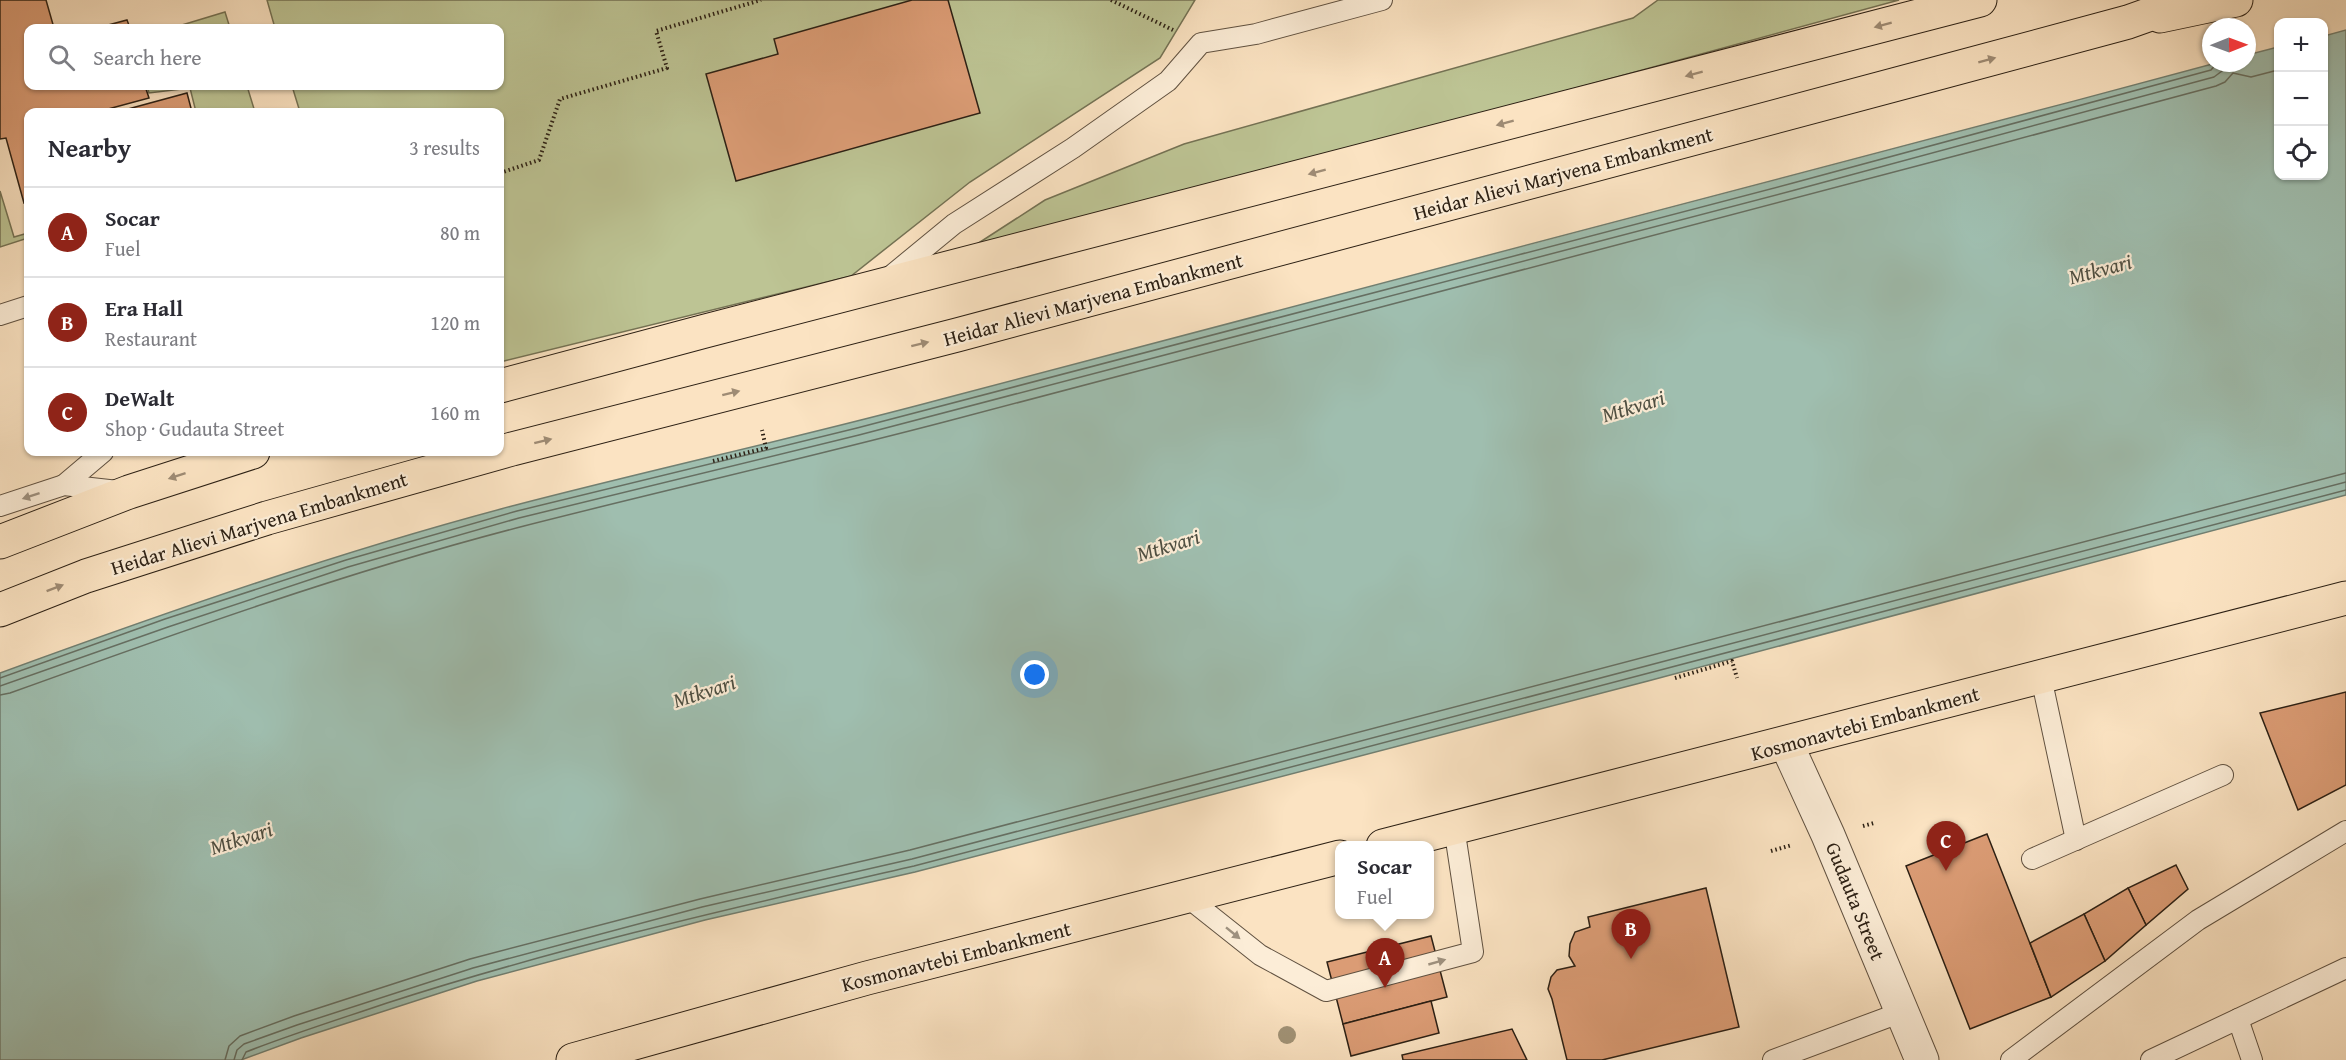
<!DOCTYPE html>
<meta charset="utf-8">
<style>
:root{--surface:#fff;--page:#f7f7f7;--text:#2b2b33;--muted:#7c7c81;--line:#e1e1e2;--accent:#8f2418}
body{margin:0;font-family:"Gentium Book Plus",serif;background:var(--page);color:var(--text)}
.controls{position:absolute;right:18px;top:18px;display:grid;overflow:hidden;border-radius:12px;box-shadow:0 2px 4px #0004}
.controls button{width:54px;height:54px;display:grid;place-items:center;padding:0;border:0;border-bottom:2px solid var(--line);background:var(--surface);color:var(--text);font:30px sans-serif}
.compass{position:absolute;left:2202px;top:18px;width:54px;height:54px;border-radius:50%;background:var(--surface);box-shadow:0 2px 4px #0004;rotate:89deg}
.you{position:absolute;left:1035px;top:675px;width:21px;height:21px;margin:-15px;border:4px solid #fff;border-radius:50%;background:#1a73e8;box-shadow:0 0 0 9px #1a73e833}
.badge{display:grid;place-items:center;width:39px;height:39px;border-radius:50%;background:var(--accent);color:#fff;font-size:20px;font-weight:700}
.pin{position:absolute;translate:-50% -50px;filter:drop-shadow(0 2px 3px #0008)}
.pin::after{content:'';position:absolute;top:32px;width:21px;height:18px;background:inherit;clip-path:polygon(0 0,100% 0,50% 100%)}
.popup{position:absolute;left:1335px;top:841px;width:99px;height:78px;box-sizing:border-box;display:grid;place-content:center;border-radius:12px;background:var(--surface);filter:drop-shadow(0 2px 4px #0005);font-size:20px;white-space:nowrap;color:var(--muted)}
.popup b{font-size:22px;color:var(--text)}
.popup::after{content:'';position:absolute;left:50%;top:100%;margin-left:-12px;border:12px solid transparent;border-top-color:var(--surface)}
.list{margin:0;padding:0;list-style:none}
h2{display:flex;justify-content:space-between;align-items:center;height:78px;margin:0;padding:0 24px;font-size:26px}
h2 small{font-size:20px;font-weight:400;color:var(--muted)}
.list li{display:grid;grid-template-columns:39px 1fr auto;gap:18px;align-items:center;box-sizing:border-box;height:90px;padding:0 24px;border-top:2px solid var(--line)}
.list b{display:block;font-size:22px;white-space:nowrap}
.list p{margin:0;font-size:20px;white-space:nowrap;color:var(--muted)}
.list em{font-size:20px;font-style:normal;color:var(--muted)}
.icon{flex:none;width:33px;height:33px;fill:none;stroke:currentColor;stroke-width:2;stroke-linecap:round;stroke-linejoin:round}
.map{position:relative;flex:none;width:2346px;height:1060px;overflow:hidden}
.search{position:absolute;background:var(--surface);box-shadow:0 2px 4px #0004;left:24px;top:24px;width:480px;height:66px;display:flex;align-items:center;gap:15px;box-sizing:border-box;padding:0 21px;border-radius:12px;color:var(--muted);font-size:22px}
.panel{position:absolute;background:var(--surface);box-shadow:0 2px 4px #0004;left:24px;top:108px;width:480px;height:348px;border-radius:12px}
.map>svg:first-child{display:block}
.green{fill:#bdc494;stroke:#747254;stroke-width:1.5}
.water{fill:#9fbeaf;stroke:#717f71;stroke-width:1.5}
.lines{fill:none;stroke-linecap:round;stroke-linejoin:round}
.shore{stroke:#666f62;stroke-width:1.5}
.building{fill:#db9c75;stroke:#2c2014;stroke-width:1.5}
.lane-casing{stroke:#605140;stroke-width:22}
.street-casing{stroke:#605140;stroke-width:35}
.primary-casing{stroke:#2c2014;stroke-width:35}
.highway-casing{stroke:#2c2014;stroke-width:35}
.path{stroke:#2c2014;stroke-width:4;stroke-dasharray:1.5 3;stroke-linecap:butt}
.lane{stroke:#fcedd7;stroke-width:20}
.street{stroke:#fcedd7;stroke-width:33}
.primary{stroke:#fbe3c2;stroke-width:33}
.highway{stroke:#fbe3c2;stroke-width:33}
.tree{fill:#a19377}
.oneway{fill:#9e8b74}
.oneway2{fill:#9e917f}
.labels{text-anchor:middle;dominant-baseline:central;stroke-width:4.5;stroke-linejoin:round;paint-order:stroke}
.street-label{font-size:20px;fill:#2c2014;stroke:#fcedd7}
.water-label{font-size:21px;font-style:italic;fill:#4e4f42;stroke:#fcedd7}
</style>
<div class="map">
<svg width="2346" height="1060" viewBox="0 0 2346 1060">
<rect width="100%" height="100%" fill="#fbe3c2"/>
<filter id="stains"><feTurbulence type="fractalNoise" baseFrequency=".00333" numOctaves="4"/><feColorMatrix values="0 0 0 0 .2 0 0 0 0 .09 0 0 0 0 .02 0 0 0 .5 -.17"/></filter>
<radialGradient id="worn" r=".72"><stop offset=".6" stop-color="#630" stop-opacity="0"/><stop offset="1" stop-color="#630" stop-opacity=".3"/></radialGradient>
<g class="green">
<polygon points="267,0 1195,0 1160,58 970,182 851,276 500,362 500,112 300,112 292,86 500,86 500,28 275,28"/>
<polygon points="1658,0 1899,0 1580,87 974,246 1045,200 1184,144 1633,18"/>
<polygon points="225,12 230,28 172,28"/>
<polygon points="147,86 247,86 255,112 196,112 190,88 149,93"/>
<polygon points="0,191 14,237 28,233 28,238 0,247"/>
</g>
<path class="water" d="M2346 30V495L1648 681 915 872 705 920 477 981 301 1038 241 1060H0V673C170 611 341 551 516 505 658 468 801 437 942 399 1367 287 1792 177 2216 63H2247V55L2278 47V176H2324V36Z"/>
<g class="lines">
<g class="shore">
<polyline points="0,678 165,619 346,560 517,511 857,428 1793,183 2211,70 2217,63"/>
<polyline points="0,686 168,627 348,567 519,518 859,435 1795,190 2214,77 2222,71 2225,63"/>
<path d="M0 695 10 693C179 632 349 571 524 526 665 490 807 458 948 421 1371 310 1794 200 2216 86L2225 82 2233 73 2251 77 2278 70"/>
<polyline points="225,1060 229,1046 240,1036 294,1016 470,959 700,899 910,850 2346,473"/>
<polyline points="234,1060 237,1050 244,1044 297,1025 473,968 702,907 912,859 2346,482"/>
<path d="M242 1060 246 1052C292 1034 340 1019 387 1003 560 947 737 907 914 866L2346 490"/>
</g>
</g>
<g class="building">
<polygon points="0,0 46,0 54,28 28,28 28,86 145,86 149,98 97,112 28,112 28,202 24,203 6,138 0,139"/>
<polygon points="912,0 948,0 980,113 736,181 706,74 778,54 774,39"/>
<polygon points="127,20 130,28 97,28"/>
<polygon points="187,93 192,112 117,112"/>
<polygon points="2346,692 2346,785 2298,810 2260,713"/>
<polygon points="1987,834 2051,997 1970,1029 1906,866"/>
<polygon points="2176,865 2188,889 2146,925 2128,888"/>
<polygon points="1706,888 1739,1027 1602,1060 1567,1060 1552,999 1548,989 1551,977 1557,970 1575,966 1569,956 1570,944 1575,932 1590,927 1588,917"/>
<polygon points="2128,888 2146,925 2105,961 2084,914"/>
<polygon points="2084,914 2105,961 2051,997 2030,943"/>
<polygon points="1431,936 1447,997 1343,1024 1327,962"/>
<polygon points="1431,1001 1439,1033 1351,1056 1343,1024"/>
<polygon points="1512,1029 1527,1060 1403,1060 1402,1055"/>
</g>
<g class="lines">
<defs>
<g id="lane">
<polyline points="892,275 954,224 1073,148 1168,81 1201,43 1256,34 1382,0"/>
<polyline points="0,315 28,306"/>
<polyline points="64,485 103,452"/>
<polyline points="0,506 64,485 118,491"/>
<polyline points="2041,677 2076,840"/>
<polyline points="2032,859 2223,775"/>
<polyline points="1187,897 1260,955 1326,991 1473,952 1454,827"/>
<polyline points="2238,1019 2252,1060"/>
<polyline points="1773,1060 1902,1012"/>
<polyline points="2011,1060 2198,920 2346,831"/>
<polyline points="2151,1060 2346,968"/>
</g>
<polyline id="street" points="1786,743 1828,835 1922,1060"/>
<g id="primary">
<polyline points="2160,16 2236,0"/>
<polyline points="1383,846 2346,598"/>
<polyline points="573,1060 867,978 1340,857"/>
</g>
<g id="highway">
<path d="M500 386C992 253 1486 128 1980 0"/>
<polyline points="0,542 129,492 253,452"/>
<polyline points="0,610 86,576 267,518 512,449 957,335 1931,75 2128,22 2190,0"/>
</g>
</defs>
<use href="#lane" class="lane-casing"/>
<use href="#street" class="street-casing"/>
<use href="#primary" class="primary-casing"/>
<use href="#highway" class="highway-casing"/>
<g class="path">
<polyline points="1111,0 1173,30"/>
<polyline points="500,173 539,160 560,99 667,68 656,31 761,0"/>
<polyline points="713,461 766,448 762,430"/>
<polyline points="1675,678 1732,661 1737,678"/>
<polyline points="1863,826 1874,823"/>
<polyline points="1771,851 1792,845"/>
</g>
<use href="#lane" class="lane"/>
<use href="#street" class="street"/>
<use href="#primary" class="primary"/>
<use href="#highway" class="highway"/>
</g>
<circle class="tree" cx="1287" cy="1035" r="9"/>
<defs><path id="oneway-solid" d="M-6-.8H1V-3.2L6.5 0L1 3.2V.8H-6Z" transform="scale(1.5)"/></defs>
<g class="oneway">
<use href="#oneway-solid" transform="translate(1883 25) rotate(165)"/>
<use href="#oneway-solid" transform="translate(1987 60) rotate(-15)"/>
<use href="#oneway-solid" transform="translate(1694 74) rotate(165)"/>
<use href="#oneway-solid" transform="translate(1505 123) rotate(165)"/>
<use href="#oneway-solid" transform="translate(1317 172) rotate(165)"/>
<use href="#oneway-solid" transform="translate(920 344) rotate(-14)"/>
<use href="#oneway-solid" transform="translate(731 393) rotate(-14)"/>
<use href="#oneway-solid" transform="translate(543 441) rotate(-14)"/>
<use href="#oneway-solid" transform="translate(177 476) rotate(162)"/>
<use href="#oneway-solid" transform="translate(55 588) rotate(-21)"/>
</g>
<g class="oneway2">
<use href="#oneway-solid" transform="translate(31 496) rotate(162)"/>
<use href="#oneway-solid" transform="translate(1233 933) rotate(39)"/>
<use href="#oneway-solid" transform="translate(1437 962) rotate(-16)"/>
</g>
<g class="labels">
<g class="street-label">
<text transform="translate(1563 173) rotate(-15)">Heidar Alievi Marjvena Embankment</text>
<text transform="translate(1093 299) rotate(-15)">Heidar Alievi Marjvena Embankment</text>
<text transform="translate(259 523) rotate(-17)">Heidar Alievi Marjvena Embankment</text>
<text transform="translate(1865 723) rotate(-15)">Kosmonavtebi Embankment</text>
<text transform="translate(1856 901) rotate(68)">Gudauta Street</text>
<text transform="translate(956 956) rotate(-14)">Kosmonavtebi Embankment</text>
</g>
<g class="water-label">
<text transform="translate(2100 269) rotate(-15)">Mtkvari</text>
<text transform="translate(1633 406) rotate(-17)">Mtkvari</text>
<text transform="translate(1168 545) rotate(-17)">Mtkvari</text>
<text transform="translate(704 691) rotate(-18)">Mtkvari</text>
<text transform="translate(241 838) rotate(-18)">Mtkvari</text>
</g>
</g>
<rect width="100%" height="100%" filter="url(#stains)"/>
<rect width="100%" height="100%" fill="url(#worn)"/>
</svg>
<div class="controls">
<button>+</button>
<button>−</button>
<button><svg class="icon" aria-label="locate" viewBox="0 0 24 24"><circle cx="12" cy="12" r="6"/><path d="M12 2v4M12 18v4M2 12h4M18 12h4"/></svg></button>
</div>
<svg class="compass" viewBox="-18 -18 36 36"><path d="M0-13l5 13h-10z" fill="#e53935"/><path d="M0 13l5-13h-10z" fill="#7c7c81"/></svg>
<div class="you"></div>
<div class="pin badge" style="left:1385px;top:988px">A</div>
<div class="popup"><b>Socar</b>Fuel</div>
<div class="pin badge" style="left:1631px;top:959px">B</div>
<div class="pin badge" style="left:1946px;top:871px">C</div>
<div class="search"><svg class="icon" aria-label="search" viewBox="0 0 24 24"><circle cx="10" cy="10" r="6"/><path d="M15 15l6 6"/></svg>Search here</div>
<section class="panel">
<h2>Nearby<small>3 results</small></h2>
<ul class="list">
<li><span class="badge">A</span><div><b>Socar</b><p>Fuel</p></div><em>80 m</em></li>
<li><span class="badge">B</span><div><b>Era Hall</b><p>Restaurant</p></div><em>120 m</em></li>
<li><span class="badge">C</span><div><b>DeWalt</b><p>Shop · Gudauta Street</p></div><em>160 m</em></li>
</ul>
</section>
</div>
